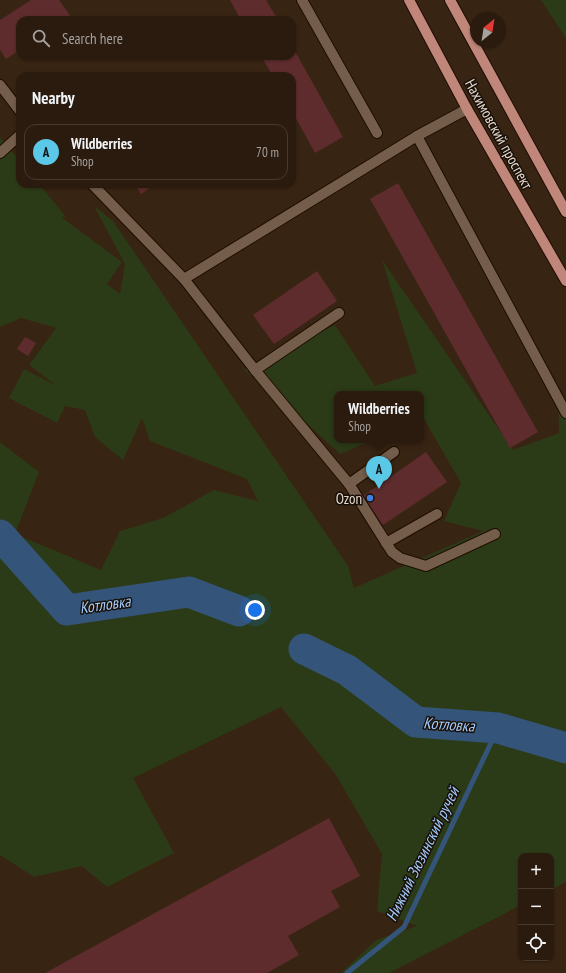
<!DOCTYPE html>
<meta charset="utf-8">
<style>
:root{--surface:#2a1b0e;--page:#36281c;--text:#f1f3f6;--muted:#a5a19e;--line:#46392e;--accent:#5bc8e7}
body{margin:0;font-family:"PT Sans Narrow",sans-serif;background:var(--page);color:var(--text)}
.controls{position:absolute;right:12px;bottom:12px;display:grid;overflow:hidden;border-radius:8px;box-shadow:0 1px 3px #0004}
.controls button{width:36px;height:36px;display:grid;place-items:center;padding:0;border:0;border-bottom:1px solid var(--line);background:var(--surface);color:var(--text);font:20px sans-serif}
.compass{position:absolute;left:470px;top:12px;width:36px;height:36px;border-radius:50%;background:var(--surface);box-shadow:0 1px 3px #0004;rotate:30deg}
.you{position:absolute;left:255px;top:610px;width:14px;height:14px;margin:-10px;border:3px solid #fff;border-radius:50%;background:#1a73e8;box-shadow:0 0 0 6px #1a73e833}
.badge{display:grid;place-items:center;width:26px;height:26px;border-radius:50%;background:var(--accent);color:#111;font-size:13px;font-weight:700}
.pin{position:absolute;translate:-50% -33px;filter:drop-shadow(0 1px 2px #0008)}
.pin::after{content:'';position:absolute;top:21px;width:14px;height:12px;background:inherit;clip-path:polygon(0 0,100% 0,50% 100%)}
.popup{position:absolute;left:334px;top:391px;width:90px;height:52px;box-sizing:border-box;display:grid;place-content:center;border-radius:8px;background:var(--surface);filter:drop-shadow(0 1px 3px #0005);font-size:13px;white-space:nowrap;color:var(--muted)}
.popup b{font-size:15px;color:var(--text)}
.popup::after{content:'';position:absolute;left:50%;top:100%;margin-left:-8px;border:8px solid transparent;border-top-color:var(--surface)}
.list{margin:0;padding:0;list-style:none}
h2{display:flex;justify-content:space-between;align-items:center;height:52px;margin:0;padding:0 16px;font-size:17px}
h2 small{font-size:13px;font-weight:400;color:var(--muted)}
.list li{display:grid;grid-template-columns:26px 1fr auto;gap:12px;align-items:center;box-sizing:border-box;height:56px;margin:0 8px 8px;padding:0 8px;border:1px solid var(--line);border-radius:12px}
.list b{display:block;font-size:15px;white-space:nowrap}
.list p{margin:0;font-size:13px;white-space:nowrap;color:var(--muted)}
.list em{font-size:13px;font-style:normal;color:var(--muted)}
.icon{flex:none;width:22px;height:22px;fill:none;stroke:currentColor;stroke-width:2;stroke-linecap:round;stroke-linejoin:round}
.map{position:relative;flex:none;width:566px;height:973px;overflow:hidden}
.search{position:absolute;background:var(--surface);box-shadow:0 1px 3px #0004;left:16px;top:16px;width:280px;height:44px;display:flex;align-items:center;gap:10px;box-sizing:border-box;padding:0 14px;border-radius:12px;color:var(--muted);font-size:15px}
.panel{position:absolute;background:var(--surface);box-shadow:0 1px 3px #0004;left:16px;top:72px;width:280px;height:116px;border-radius:12px}
.map>svg:first-child{display:block}
.green{fill:#2c3b17}
.lines{fill:none;stroke-linecap:round;stroke-linejoin:round}
.stream{stroke:#34547a;stroke-width:5}
.river{stroke:#34547a;stroke-width:31}
.building{fill:#5e2c2d}
.minor-casing{stroke:#1e0d00;stroke-width:12}
.major-casing{stroke:#1e0d00;stroke-width:12}
.minor{stroke:#745d4a;stroke-width:10}
.major{stroke:#c0867a;stroke-width:10}
.shop-dot{fill:#3f7fe0;stroke:#181008;stroke-width:1.5}
.labels{text-anchor:middle;dominant-baseline:central;stroke-width:3;stroke-linejoin:round;paint-order:stroke}
.street-label{font-size:15px;fill:#e6d9ce;stroke:#181008}
.poi-label{font-size:15px;fill:#e6d9ce;stroke:#181008;text-anchor:end}
.water-label{font-size:16px;font-style:italic;fill:#a2cbfd;stroke:#181008}
</style>
<div class="map">
<svg width="566" height="973" viewBox="0 0 566 973">
<rect width="100%" height="100%" fill="#382412"/>
<g class="green">
<polygon points="541,0 566,0 566,38"/>
<polygon points="0,137 20,161 20,184 39,184 66,217 61,217 122,262 107,284 120,294 125,264 94,206 113,221 348,566 354,588 483,531 444,521 461,483 424,419 421,420 421,394 337,394 337,440 373,440 340,454 302,419 287,401 244,370 335,325 375,386 417,373 382,260 513,450 559,433 558,389 566,401 566,882 551,890 551,856 521,856 521,905 389,973 341,973 376,940 417,926 377,911 382,854 336,775 281,707 133,778 174,853 107,887 82,866 34,877 0,855 0,442 39,472 15,534 101,570 120,531 163,518 214,490 258,501 247,479 150,441 142,418 123,460 95,437 85,410 65,406 57,423 9,398 24,369 57,386 29,365 56,328 21,318 0,327"/>
</g>
<g class="lines">
<polyline class="stream" points="347,973 404,927 498,728"/>
<g class="river">
<polyline points="0,535 67,610 189,592 239,611"/>
<polyline points="304,649 347,670 416,722 498,728 566,748"/>
</g>
</g>
<g class="building">
<polygon points="31,0 59,0 71,17 67,20 20,20 20,50 6,59 0,50 0,20"/>
<polygon points="230,0 266,0 278,20 241,20"/>
<polygon points="292,46 343,137 315,153 292,111 292,76 273,76 261,56 292,56"/>
<polygon points="398,183 538,432 510,448 370,199"/>
<polygon points="135,184 156,184 141,194"/>
<polygon points="317,271 337,301 274,344 253,315"/>
<polygon points="25,337 36,343 28,356 17,349"/>
<polygon points="426,452 447,482 383,525 363,496"/>
<polygon points="329,818 360,876 331,891 340,907 288,936 299,955 267,973 45,973"/>
</g>
<g class="lines">
<defs>
<g id="minor">
<polyline points="302,0 377,133"/>
<polyline points="0,85 20,111"/>
<polyline points="417,136 566,413"/>
<polyline points="0,153 20,135"/>
<polyline points="92,184 184,279 255,370 349,484 392,552 400,558 426,566 495,534"/>
<polyline points="184,279 417,136 467,109"/>
<polyline points="255,370 339,313"/>
<polyline points="349,484 394,452"/>
<polyline points="386,543 437,514"/>
</g>
<g id="major">
<polyline points="409,0 467,109 566,281"/>
<polyline points="450,0 566,212"/>
</g>
</defs>
<use href="#minor" class="minor-casing"/>
<use href="#major" class="major-casing"/>
<use href="#minor" class="minor"/>
<use href="#major" class="major"/>
</g>
<circle class="shop-dot" cx="370" cy="498" r="4"/>
<g class="labels">
<g class="street-label">
<text transform="translate(499 134) rotate(61)">Нахимовский проспект</text>
</g>
<g class="poi-label">
<text x="362" y="498">Ozon</text>
</g>
<g class="water-label">
<text transform="translate(105 604) rotate(-8)">Котловка</text>
<text transform="translate(449 724) rotate(4)">Котловка</text>
<text transform="translate(422 854) rotate(-64)">Нижний Зюзинский ручей</text>
</g>
</g>
</svg>
<div class="controls">
<button>+</button>
<button>−</button>
<button><svg class="icon" aria-label="locate" viewBox="0 0 24 24"><circle cx="12" cy="12" r="6"/><path d="M12 2v4M12 18v4M2 12h4M18 12h4"/></svg></button>
</div>
<svg class="compass" viewBox="-18 -18 36 36"><path d="M0-13l5 13h-10z" fill="#e53935"/><path d="M0 13l5-13h-10z" fill="#a5a19e"/></svg>
<div class="you"></div>
<div class="pin badge" style="left:379px;top:489px">A</div>
<div class="popup"><b>Wildberries</b>Shop</div>
<div class="search"><svg class="icon" aria-label="search" viewBox="0 0 24 24"><circle cx="10" cy="10" r="6"/><path d="M15 15l6 6"/></svg>Search here</div>
<section class="panel">
<h2>Nearby<small></small></h2>
<ul class="list">
<li><span class="badge">A</span><div><b>Wildberries</b><p>Shop</p></div><em>70 m</em></li>
</ul>
</section>
</div>
